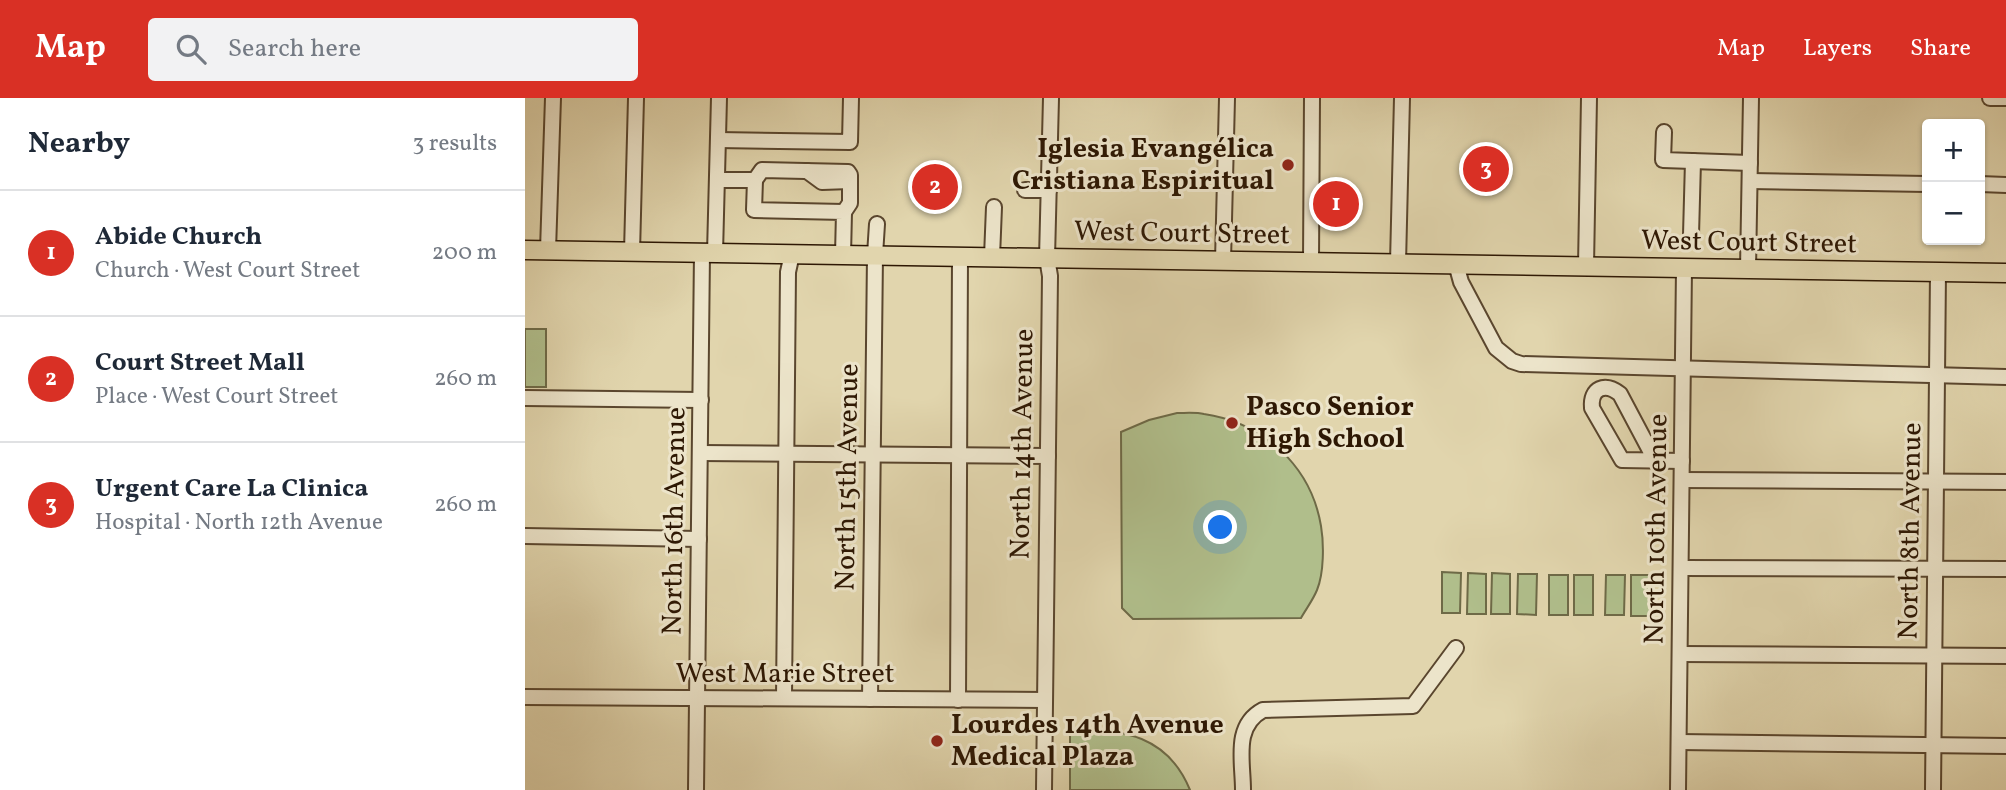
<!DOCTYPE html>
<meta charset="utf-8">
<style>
:root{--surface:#fff;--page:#f2f2f3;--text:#1f2937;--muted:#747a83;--line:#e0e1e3;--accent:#d93025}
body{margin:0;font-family:Vollkorn,serif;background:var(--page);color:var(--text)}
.controls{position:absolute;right:21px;top:21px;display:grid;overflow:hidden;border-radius:7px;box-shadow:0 2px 5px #0004}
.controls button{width:63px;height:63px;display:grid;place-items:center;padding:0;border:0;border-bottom:2px solid var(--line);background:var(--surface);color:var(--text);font:35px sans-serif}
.you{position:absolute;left:696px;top:430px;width:24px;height:24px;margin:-18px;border:5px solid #fff;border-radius:50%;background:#1a73e8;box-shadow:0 0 0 10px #1a73e833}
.badge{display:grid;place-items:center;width:46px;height:46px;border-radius:50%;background:var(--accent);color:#fff;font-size:23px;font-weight:700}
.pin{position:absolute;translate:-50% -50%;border:4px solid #fff;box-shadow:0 2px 7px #0006}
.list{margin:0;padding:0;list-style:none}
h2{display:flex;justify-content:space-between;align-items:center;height:91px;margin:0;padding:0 28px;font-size:30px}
h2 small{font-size:23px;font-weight:400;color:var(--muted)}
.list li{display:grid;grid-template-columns:46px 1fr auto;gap:21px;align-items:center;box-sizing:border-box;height:126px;padding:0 28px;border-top:2px solid var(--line)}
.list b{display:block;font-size:26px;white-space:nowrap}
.list p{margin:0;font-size:23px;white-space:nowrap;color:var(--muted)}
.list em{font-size:23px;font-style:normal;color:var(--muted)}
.icon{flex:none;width:38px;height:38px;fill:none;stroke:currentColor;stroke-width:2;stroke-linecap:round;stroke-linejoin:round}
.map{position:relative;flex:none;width:1481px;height:692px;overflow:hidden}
header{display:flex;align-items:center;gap:42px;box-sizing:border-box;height:98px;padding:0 35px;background:var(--accent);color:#fff}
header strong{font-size:33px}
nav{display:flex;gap:38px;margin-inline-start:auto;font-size:24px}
.search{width:490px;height:63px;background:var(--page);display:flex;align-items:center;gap:18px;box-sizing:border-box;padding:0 24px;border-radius:7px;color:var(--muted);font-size:26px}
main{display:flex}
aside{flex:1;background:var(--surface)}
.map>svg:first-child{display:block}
.green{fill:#b0be8b;stroke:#6e6a47;stroke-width:2}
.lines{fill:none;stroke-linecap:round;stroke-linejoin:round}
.minor-casing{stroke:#5a462e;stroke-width:18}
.major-casing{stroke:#2d1703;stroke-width:21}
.minor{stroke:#ece4ca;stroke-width:14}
.major{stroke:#e1d5ad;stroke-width:18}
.poi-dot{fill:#8f2418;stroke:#ece4ca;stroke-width:2.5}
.labels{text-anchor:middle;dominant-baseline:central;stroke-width:6;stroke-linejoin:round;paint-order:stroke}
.poi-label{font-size:28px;font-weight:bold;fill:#2d1703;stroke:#ece4ca;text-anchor:start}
.street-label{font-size:28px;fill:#2d1703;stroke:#ece4ca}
</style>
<header>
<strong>Map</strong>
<div class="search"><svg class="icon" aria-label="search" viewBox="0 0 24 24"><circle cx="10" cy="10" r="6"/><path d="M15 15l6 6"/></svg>Search here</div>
<nav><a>Map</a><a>Layers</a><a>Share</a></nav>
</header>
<main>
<aside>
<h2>Nearby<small>3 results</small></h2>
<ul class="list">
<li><span class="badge">1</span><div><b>Abide Church</b><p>Church · West Court Street</p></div><em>200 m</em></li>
<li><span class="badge">2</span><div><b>Court Street Mall</b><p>Place · West Court Street</p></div><em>260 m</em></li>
<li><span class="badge">3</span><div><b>Urgent Care La Clinica</b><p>Hospital · North 12th Avenue</p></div><em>260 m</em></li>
</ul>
</aside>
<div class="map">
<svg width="1481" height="692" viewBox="0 0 1481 692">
<rect width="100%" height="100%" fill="#e1d5ad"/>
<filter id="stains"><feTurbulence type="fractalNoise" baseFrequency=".00286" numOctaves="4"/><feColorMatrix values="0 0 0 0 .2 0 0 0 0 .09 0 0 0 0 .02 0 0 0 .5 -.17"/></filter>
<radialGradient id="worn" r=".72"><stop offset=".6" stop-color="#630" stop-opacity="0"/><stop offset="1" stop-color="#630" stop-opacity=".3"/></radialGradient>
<g class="green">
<rect x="0" y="231" width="21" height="58"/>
<path d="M652 315C661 315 671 314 679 316 739 325 786 368 796 428 799 446 799 475 792 492 788 502 781 511 776 520L608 521 597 510 596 334 624 322Z"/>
<polygon points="917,474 936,475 935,515 917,515"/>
<polygon points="943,475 961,476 961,516 942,516"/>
<polygon points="967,475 985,476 985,516 966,516"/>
<polygon points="993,476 1012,476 1011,517 992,516"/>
<rect x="1024" y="477" width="19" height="40"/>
<rect x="1049" y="477" width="19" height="40"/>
<polygon points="1081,477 1100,477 1099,517 1080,517"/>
<rect x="1106" y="477" width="19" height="41"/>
<path d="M545 632C598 630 643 638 665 692H545Z"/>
</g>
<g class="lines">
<defs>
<g id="minor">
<polyline points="1465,0 1481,0"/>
<polyline points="1139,34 1138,62 1225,65"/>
<polyline points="193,42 325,44 326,0"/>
<polyline points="282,73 297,84 325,83"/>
<polyline points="192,82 230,82 229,112 319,114 318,157"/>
<polyline points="230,82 237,72 323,74 325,77 325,105 319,114"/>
<polyline points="1225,83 1402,86"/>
<polyline points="1455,86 1481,87"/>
<polyline points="500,92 524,92"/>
<polyline points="1166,137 1168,63"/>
<polyline points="23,152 28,0"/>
<polyline points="107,154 111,0"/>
<polyline points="190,155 194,0"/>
<polyline points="467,159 469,109"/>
<polyline points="698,163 702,0"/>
<polyline points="786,164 787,0"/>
<polyline points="873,165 877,0"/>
<polyline points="931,166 936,184 971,250 987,263 996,266 1481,279"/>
<polyline points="1061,168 1064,0"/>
<polyline points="1223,171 1226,0"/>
<polyline points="0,300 176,302"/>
<polyline points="175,355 523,358"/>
<path d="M1130 362 1095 296C1080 284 1065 290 1067 310L1097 362 1157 363"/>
<polyline points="1157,382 1481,384"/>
<polyline points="0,438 174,441"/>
<polyline points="1156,470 1481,471"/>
<polyline points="1155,556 1481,558"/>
<polyline points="0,599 520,602"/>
<polyline points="259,600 263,174 267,156"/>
<polyline points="345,601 350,157 352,126"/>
<polyline points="433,602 435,159"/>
<polyline points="1154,644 1481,648"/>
<polyline points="171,692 177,155"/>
<polyline points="519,692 525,178 522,160 526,0"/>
<path d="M718 692C718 663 708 628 738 612L888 608 931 550"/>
<polyline points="1153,692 1159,170"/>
<polyline points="1408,692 1413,174"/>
</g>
<polyline id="major" points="0,152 1481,175"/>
</defs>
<use href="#minor" class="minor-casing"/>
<use href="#major" class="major-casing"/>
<use href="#minor" class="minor"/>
<use href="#major" class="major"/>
</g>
<g class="poi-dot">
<circle cx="763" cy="67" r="7"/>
<circle cx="707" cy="325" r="7"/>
<circle cx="412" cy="643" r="7"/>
</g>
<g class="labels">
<g class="poi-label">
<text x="749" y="51" text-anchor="end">Iglesia Evangélica<tspan x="749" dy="32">Cristiana Espiritual</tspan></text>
<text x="721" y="309">Pasco Senior<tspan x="721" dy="32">High School</tspan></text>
<text x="426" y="627">Lourdes 14th Avenue<tspan x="426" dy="32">Medical Plaza</tspan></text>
</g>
<g class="street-label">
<text transform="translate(657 136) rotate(1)">West Court Street</text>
<text transform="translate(1224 145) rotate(1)">West Court Street</text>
<text transform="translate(498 346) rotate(-89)">North 14th Avenue</text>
<text transform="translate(323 379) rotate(-89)">North 15th Avenue</text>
<text transform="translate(150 423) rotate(-89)">North 16th Avenue</text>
<text transform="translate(1132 431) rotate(-89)">North 10th Avenue</text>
<text transform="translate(1386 433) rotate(-89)">North 8th Avenue</text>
<text x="260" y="576">West Marie Street</text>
</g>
</g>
<rect width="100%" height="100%" filter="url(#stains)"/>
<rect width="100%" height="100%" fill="url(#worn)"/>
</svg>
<div class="controls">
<button>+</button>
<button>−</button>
</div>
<div class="you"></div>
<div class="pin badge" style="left:811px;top:106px">1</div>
<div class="pin badge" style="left:410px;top:89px">2</div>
<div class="pin badge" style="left:961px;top:71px">3</div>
</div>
</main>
